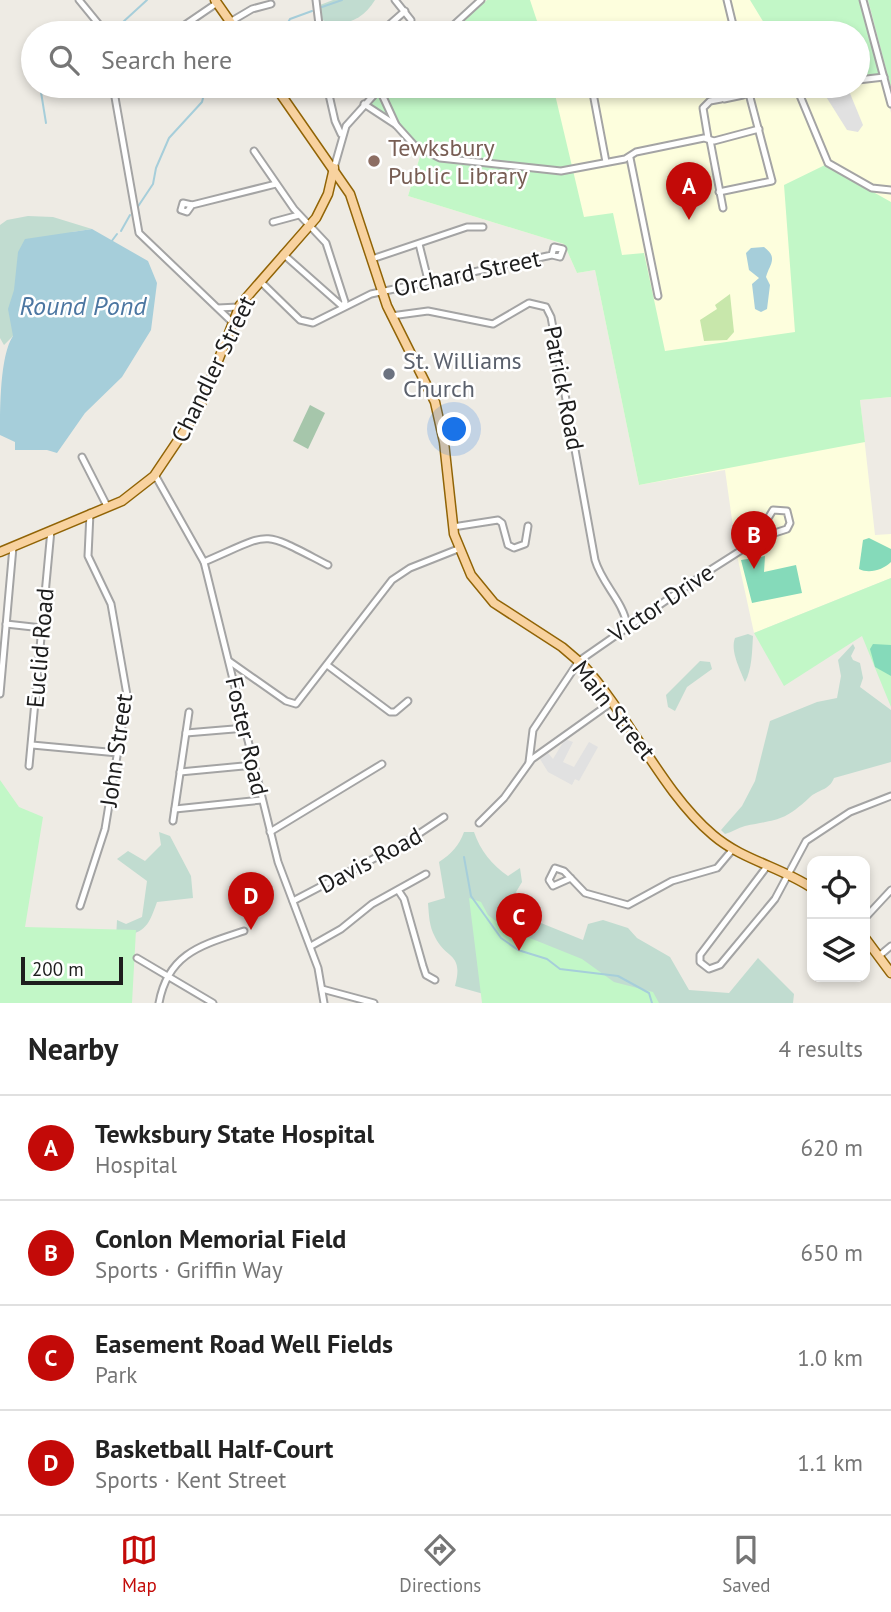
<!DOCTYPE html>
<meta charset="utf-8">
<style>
:root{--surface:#fff;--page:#f2f2f2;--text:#222;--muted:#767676;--line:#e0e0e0;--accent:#c30a08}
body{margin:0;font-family:"PT Sans",sans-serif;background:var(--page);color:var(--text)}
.controls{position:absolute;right:21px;bottom:21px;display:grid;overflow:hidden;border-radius:14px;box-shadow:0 4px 10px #0003}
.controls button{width:63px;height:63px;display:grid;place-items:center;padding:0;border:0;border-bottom:2px solid var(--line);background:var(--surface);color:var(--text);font:35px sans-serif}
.scale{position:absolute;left:21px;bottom:18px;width:102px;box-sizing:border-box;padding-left:7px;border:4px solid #1d1d1d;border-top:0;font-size:19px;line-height:24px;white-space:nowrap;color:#1d1d1d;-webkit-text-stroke:5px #fff;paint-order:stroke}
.you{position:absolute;left:455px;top:430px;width:24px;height:24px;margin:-18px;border:5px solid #fff;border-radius:50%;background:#1a73e8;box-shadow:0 0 0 10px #1a73e833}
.badge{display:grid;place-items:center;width:46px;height:46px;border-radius:50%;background:var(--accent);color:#fff;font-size:23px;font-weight:700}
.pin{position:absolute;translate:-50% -58px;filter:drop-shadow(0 2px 4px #0008)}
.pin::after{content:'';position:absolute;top:37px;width:24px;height:21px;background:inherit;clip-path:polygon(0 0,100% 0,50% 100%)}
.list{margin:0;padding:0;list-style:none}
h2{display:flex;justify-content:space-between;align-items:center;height:91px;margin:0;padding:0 28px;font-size:30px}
h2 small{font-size:23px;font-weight:400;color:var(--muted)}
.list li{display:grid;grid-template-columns:46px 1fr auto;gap:21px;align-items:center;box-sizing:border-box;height:105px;padding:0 28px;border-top:2px solid var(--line)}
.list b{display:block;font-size:26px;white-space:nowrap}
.list p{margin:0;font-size:23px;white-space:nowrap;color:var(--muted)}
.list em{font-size:23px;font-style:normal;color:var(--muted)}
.icon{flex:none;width:38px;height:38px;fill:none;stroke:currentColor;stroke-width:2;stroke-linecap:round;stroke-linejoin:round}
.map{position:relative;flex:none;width:891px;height:1003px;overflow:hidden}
.search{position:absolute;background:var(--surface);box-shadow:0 4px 10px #0003;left:21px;right:21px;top:21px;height:77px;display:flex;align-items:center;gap:18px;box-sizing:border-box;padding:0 24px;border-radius:38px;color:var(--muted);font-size:26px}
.sheet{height:511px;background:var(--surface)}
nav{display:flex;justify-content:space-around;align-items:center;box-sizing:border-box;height:98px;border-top:2px solid var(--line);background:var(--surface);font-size:19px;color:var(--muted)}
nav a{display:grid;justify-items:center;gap:4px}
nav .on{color:var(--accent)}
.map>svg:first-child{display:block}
.education{fill:#fdfedd}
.grass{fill:#c8e7ab}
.wetland{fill:#c1dcd0}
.cemetery{fill:#a6c6ab}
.park{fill:#c2f7c7}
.pitch{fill:#85daba}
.parking{fill:#e1e1e1}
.water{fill:#a6ceda}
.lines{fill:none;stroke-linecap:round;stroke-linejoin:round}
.stream{stroke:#a6ceda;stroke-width:2}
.minor-casing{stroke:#a4a4a4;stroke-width:9}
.major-casing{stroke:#916406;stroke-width:11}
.minor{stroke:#fff;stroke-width:5}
.major{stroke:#f8d29f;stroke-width:8}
.education-dot{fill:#8d6e63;stroke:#fff;stroke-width:2.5}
.worship-dot{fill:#6b7280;stroke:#fff;stroke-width:2.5}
.labels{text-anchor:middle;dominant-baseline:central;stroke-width:5;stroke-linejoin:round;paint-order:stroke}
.education-label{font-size:24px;fill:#785e54;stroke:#fff;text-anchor:start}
.street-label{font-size:24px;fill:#1d1d1d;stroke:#fff}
.worship-label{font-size:24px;fill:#5b616d;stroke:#fff;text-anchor:start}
.water-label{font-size:26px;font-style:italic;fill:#4b76a1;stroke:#fff}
</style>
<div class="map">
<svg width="891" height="1003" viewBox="0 0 891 1003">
<rect width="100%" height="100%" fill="#eeebe4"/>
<polygon class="education" points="487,0 861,0 891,113 891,397 860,400 875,535 891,534 891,578 754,633 737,555 725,470 639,485 595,270 577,273 564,244 408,196 421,153 393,126 364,108 388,86 858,86 858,33 449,33"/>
<polygon class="grass" points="730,294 734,332 727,340 704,341 700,320 717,309 715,305"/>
<g class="wetland">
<path d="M333 0H375C362 21 342 29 320 19V5Z"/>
<polygon points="28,216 53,217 92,229 72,232 13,336 4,345 0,338 0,225 7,220"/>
<path d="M748 634 753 636C752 652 752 669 745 682 740 669 730 651 735 638Z"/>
<path d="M853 644 855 648 851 656 853 660 860 663 863 678 860 687 891 710V762L834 778C829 791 818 789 809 798 783 822 778 819 745 826 738 828 732 832 725 834L721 830 742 806 755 781 770 721 817 702 837 698 841 676 838 660Z"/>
<polygon points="700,661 710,662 712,669 687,687 675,711 668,707 666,695"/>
<path d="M159 832 170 836 191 876 193 898 157 902C147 930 145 931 116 939L117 920 126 924 142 917 147 881 117 859 128 851 145 861 161 845Z"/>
<path d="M464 832H474C480 850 492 865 508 876L520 868 522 882 516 892 531 919 583 940 588 924 603 920 628 928 637 938 670 957 689 990 729 993 758 958 794 994 793 1003H629L498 998 455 986C464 952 446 960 435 937 429 926 429 915 428 903L445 898 439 862C451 854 459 846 464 832Z"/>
</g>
<polygon class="cemetery" points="310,405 325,413 308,449 293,441"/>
<g class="park">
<polygon points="487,0 530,0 541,33 449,33"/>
<polygon points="750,0 861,0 881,74 858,75 858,33 770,33"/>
<polygon points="868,0 891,0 891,88"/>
<polygon points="388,86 553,86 584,217 613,213 622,255 644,253 665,351 795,332 784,185 825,165 891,202 891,397 860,400 865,442 639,485 595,270 577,273 564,244 408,196 421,153 393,126 364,108"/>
<polygon points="891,578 891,707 862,636 784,686 754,633"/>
<polygon points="0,780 19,807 43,817 25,927 136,930 132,1003 0,1003"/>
<polygon points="469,898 481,902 488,915 505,928 582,959 614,982 653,992 659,1003 482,1003"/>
</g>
<g class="pitch">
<path d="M869 538 891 549V562C883 570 869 574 859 569L863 540Z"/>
<polygon points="765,556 764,572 796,565 802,593 752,603 741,560"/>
<polygon points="873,644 891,645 891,676 875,667 870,649"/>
</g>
<g class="parking">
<polygon points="847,86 863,125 858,132 847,130 825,95 830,90"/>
<polygon points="565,739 573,742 563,762 574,767 589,742 598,747 579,781 575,779 572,785 548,772 540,759 548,753 553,759"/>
</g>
<g class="water">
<path d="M92 229 148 261 157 283 151 330 122 377 85 413 57 453 47 450H15V442L0 435C0 408 0 355 13 336L8 309 14 290 18 252 25 239Z"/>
<path d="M764 247C779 258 769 265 766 277L770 285 767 309 761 312 755 309 752 284 759 278 749 270 746 253 751 248Z"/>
</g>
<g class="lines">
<g class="stream">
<polyline points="322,7 342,0"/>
<polyline points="111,33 147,0"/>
<polyline points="282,33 290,19 312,11"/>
<polyline points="40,86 46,123"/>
<polyline points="137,208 153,184 156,168 169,138 202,102 206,86"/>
<polyline points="121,231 130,215"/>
<polyline points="111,242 117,234"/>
<polyline points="464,857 471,896 501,938 518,950 547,959 560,969 618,976 649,993 652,1003"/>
</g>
<defs>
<g id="minor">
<polyline points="79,0 106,33"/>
<polyline points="316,0 320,33"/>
<polyline points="395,0 411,20"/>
<polyline points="727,0 735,33"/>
<polyline points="863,0 891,104"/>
<polyline points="230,22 252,9 271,4"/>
<polyline points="173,33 217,3"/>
<polyline points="380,33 405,11"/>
<polyline points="445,33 481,0"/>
<polyline points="858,80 884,77"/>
<polyline points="113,86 139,233 232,322"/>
<polyline points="327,86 335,121 341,134"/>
<polyline points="796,86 828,163 872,188 891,190"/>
<polyline points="379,88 396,125"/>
<polyline points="592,88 606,162"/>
<polyline points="749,94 798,86"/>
<polyline points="724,99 743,95"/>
<polyline points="364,104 396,125 414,145 440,158 561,171 625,159 636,152 704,138 714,141 759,129"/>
<polyline points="708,138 703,108 710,101 721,99"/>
<polyline points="710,140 723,208"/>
<polyline points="254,151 294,209 326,243 345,302 343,307 283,254"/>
<polyline points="630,158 658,296"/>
<polyline points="334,168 346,126 382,86"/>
<polyline points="719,192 772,181 747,86"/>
<polyline points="192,205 187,212 181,210 183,203 192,205 276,184"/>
<polyline points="273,222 299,215"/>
<polyline points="419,244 428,280"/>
<polyline points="372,259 467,227 483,227"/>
<polyline points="260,281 300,320 313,323 371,294 552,255 560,257 563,249 554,247 552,255"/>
<polyline points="218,308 238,307"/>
<path d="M391 316 428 311 493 324 529 303 546 307 551 317 595 560C602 584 623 601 627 625"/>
<polyline points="82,457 107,506"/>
<polyline points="155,475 204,562 278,862 318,968 324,1003"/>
<polyline points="453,527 498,520 502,523 508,545 514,548 525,544 528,526"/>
<path d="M204 562C274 532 258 529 328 565"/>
<polyline points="6,624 42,628"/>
<polyline points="229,661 286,701 296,704 392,580 410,568 458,549"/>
<polyline points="327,665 390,712 395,712 408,701"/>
<polyline points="0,694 13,547"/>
<polyline points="186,733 246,728"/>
<polyline points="32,745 118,753"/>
<polyline points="529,762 533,730 579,661 707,572 762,537 787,529 790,523 787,511 773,510 767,520 765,535"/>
<polyline points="29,766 51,530"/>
<polyline points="180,772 254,765"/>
<polyline points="175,809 262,800"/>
<polyline points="173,821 189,712"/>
<polyline points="479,823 504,798 532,759 612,702"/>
<polyline points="270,832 382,764"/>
<polyline points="768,865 700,955 700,962 709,969 720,965 775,899 806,841 850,812 891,796"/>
<polyline points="571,878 553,886 549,880 555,868 564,871 585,893 628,905 672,881 717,868 733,849"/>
<polyline points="398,890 404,899 423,966 426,975 435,980"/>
<polyline points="293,901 411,839 444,817"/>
<polyline points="80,906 105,829 127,695 111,604 88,556 90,513"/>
<polyline points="865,918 891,890"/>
<polyline points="311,946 341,929 372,904 426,874"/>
<polyline points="879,956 891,946"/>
<polyline points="137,958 213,1003"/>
<polyline points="322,989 374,1003"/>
<path d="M159 1003C168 953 202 945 244 931"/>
</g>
<g id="major">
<polyline points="215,0 238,33"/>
<path d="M275 86 350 194 387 306 435 402 444 442 454 534 471 575 494 603 562 647 583 665C629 715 662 792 713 835 742 860 781 867 812 888"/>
<polyline points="0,552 122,501 154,476 199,409 240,305 316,218 328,194 334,168"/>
<polyline points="865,938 891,973"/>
</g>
</defs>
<use href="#minor" class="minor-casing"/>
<use href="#major" class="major-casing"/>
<use href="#minor" class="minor"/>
<use href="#major" class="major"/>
</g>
<circle class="education-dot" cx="374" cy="161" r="7"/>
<circle class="worship-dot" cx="389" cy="374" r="7"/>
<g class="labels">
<g class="education-label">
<text x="388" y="147">Tewksbury<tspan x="388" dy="28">Public Library</tspan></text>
</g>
<g class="street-label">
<text transform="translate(467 273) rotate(-12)">Orchard Street</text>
<text transform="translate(213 369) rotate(-64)">Chandler Street</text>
<text transform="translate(564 388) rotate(79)">Patrick Road</text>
<text transform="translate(661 603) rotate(-34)">Victor Drive</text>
<text transform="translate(40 648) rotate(-85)">Euclid Road</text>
<text transform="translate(614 710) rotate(52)">Main Street</text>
<text transform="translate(247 736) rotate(77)">Foster Road</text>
<text transform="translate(116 750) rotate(-82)">John Street</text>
<text transform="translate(370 860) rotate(-28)">Davis Road</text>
</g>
<g class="worship-label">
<text x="403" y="360">St. Williams<tspan x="403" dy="28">Church</tspan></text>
</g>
<g class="water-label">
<text x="83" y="305">Round Pond</text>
</g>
</g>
</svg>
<div class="controls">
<button><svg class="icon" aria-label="locate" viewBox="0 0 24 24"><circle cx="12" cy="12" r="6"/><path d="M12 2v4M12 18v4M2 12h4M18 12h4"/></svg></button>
<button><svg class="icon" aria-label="layers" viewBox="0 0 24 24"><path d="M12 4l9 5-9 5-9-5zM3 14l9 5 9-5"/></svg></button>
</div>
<div class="scale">200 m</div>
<div class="you"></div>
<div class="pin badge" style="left:689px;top:220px">A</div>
<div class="pin badge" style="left:754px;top:569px">B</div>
<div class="pin badge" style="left:519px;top:951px">C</div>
<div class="pin badge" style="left:251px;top:930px">D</div>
<div class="search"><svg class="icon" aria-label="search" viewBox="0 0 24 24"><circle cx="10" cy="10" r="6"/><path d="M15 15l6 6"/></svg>Search here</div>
</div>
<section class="sheet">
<h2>Nearby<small>4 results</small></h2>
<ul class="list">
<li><span class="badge">A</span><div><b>Tewksbury State Hospital</b><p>Hospital</p></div><em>620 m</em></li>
<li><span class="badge">B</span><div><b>Conlon Memorial Field</b><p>Sports · Griffin Way</p></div><em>650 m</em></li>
<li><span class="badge">C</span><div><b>Easement Road Well Fields</b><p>Park</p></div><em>1.0 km</em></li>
<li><span class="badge">D</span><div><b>Basketball Half-Court</b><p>Sports · Kent Street</p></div><em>1.1 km</em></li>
</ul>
</section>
<nav>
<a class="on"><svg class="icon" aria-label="map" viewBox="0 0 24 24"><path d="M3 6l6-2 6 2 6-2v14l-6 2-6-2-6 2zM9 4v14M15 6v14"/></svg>Map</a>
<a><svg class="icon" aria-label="directions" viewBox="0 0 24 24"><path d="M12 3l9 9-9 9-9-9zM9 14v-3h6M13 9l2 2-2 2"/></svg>Directions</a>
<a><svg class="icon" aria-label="saved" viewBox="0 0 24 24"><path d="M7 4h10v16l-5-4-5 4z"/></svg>Saved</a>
</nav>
